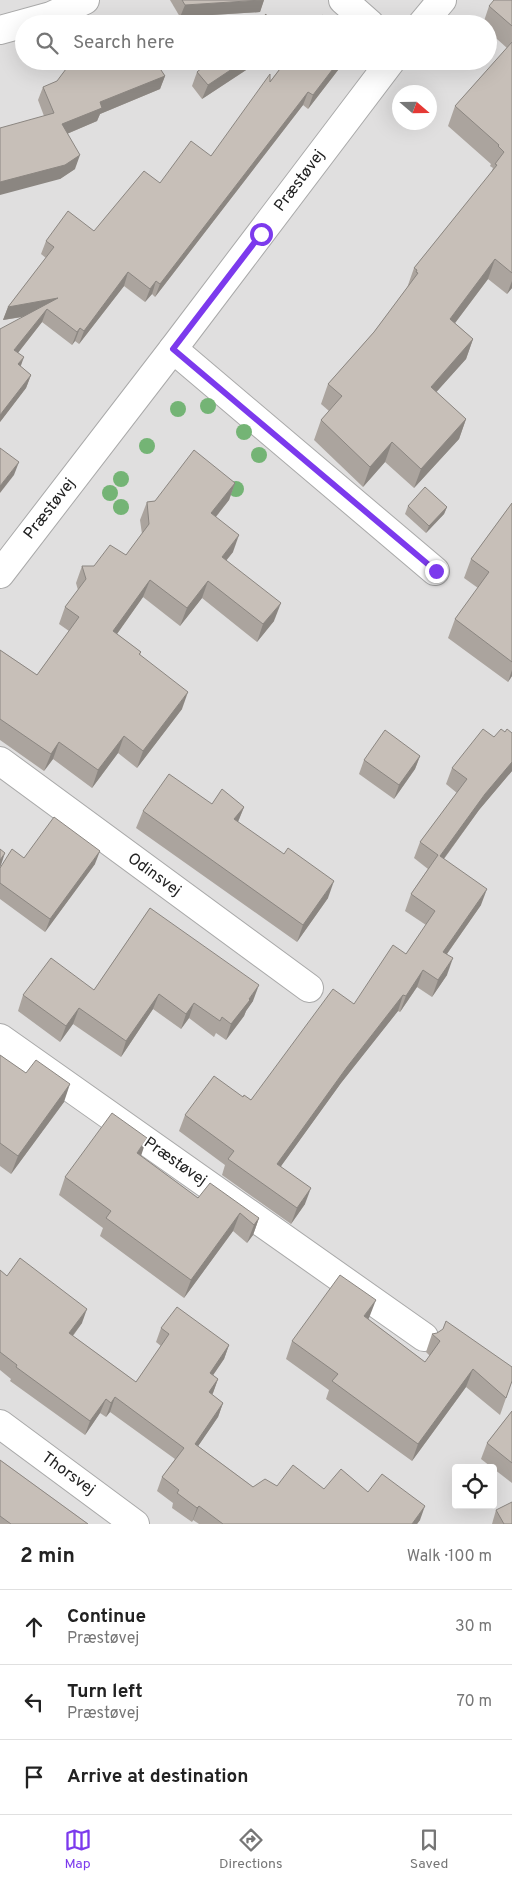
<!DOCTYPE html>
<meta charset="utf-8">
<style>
:root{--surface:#fff;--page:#f6f6f6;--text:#222;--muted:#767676;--line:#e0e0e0;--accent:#7c3aed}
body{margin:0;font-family:Overpass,sans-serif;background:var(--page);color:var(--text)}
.controls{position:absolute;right:15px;bottom:15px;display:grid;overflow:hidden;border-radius:5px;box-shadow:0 5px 20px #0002}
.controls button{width:45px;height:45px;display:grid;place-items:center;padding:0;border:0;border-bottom:1px solid var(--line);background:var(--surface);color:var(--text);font:25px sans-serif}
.compass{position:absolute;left:392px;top:85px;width:45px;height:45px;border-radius:50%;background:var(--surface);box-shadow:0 5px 20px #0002;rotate:110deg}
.stop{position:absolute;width:15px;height:15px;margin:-11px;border:4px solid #7c3aed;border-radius:50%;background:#fff}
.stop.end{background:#7c3aed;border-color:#fff;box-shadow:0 1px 5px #0008}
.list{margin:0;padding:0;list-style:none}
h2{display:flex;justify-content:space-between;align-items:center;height:65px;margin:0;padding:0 20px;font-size:21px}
h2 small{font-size:16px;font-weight:400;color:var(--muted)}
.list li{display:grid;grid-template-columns:32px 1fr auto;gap:15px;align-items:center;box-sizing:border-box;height:75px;padding:0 20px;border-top:1px solid var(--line)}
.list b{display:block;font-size:19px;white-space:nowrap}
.list p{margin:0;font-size:16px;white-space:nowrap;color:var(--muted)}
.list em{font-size:16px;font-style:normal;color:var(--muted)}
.icon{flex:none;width:28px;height:28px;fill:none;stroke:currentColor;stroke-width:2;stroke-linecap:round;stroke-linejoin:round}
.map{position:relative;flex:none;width:512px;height:1524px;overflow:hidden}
.search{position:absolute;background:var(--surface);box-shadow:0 5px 20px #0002;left:15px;right:15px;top:15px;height:55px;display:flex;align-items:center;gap:12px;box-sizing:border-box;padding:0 18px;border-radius:28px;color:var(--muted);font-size:19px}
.sheet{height:290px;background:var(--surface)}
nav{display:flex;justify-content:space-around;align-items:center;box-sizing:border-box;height:70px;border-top:1px solid var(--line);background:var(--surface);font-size:14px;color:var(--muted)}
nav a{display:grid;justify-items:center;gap:2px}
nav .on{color:var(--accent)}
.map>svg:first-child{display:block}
.residential{fill:#e0dfdf;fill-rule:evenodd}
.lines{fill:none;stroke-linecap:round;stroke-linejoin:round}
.minor-casing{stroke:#a9a9a9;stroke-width:30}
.tertiary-casing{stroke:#a9a9a9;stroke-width:30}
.minor{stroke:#fff;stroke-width:28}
.tertiary{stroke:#fff;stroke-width:28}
.tree{fill:#74b475}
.wall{fill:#aba49e}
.shaded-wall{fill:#8b8681}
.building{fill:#c7bfb8;stroke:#8b8681}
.route{stroke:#7c3aed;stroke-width:6}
.labels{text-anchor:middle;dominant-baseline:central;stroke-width:4;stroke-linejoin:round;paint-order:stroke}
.street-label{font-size:16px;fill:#222;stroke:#fff}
</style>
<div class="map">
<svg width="512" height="1524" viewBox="0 0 512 1524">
<rect width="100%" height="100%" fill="#f2efe9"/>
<path class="residential" d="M0 0H512V1524H0ZM24 24H488V61H24ZM400 92H430V122H400ZM456 1468H493V1505H456Z"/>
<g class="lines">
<defs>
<g id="minor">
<polyline points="343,0 370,24"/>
<polyline points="0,30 51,16 85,0"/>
<polyline points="173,349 435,571"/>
<polyline points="0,761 309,988"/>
<polyline points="0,1038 424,1337"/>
<polyline points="0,1424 135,1524"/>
</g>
<g id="tertiary">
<polyline points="422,24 442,0"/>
<polyline points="0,574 173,349 391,61"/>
</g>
</defs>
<use href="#minor" class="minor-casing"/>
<use href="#tertiary" class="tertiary-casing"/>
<use href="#minor" class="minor"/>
<use href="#tertiary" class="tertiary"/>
</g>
<g class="tree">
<circle cx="208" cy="406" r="8"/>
<circle cx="178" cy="409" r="8"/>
<circle cx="244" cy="432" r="8"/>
<circle cx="147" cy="446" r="8"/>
<circle cx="259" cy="455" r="8"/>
<circle cx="121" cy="479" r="8"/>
<circle cx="236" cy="489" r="8"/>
<circle cx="110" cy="493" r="8"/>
<circle cx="121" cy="507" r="8"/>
</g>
<g class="wall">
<polygon points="170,0 264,0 260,12 180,17"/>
<polygon points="512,0 512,288 507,294 488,279 455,323 473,339 466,359 436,392 466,419 459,439 414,488 385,462 363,487 314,440 321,420 329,411 321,404 328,384 374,332 407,288 414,268 491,173 493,168 490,166 491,164 448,126 455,106 507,48 488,31 488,24 483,24 489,6"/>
<polygon points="260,61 202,99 192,86 197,72"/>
<polygon points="286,61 345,61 308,109 303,105 155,297 152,294 145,302 124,286 79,344 75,341 72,345 42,322 18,353 20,366 31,375 26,388 0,422 23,317 3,320 8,307 46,258 41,254 46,241 94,231 160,183 211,156"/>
<polygon points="165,76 160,89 100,114 97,121 67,134 75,169 60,179 44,116 38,100 43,87"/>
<polygon points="235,483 229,500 216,517 233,552 226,561 274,621 257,642 202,598 180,626 143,597 117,634 141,652 140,655 182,709 137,768 118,753 92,788 53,759 44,771 0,740 0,650 37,675 69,631 59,624 65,607 78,590 76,583 82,566 94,566 126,555 142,534 140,520 147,502 155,501"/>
<polygon points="512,503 512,676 508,682 448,638 455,619 478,588 464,578 471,559"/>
<polygon points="408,506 447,507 444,514 426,533 405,514"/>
<polygon points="505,732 512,733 512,771 479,810 444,859 481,905 447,954 447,975 432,997 417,987 400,1012 398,1011 341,1083 281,1166 305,1204 291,1224 222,1175 225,1165 179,1131 185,1115 243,1097 251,1100 354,1004 406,954 426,925 405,911 411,894 428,869 414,858 420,842 457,793 446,784 452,768 494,737"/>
<polygon points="420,756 415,769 394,799 359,774 364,760"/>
<polygon points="212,804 244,807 238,822 328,898 297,942 136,828 143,811"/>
<polygon points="0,849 0,867 24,858 95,864 45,932 0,899"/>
<polygon points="150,908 253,1001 246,1011 244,1016 226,1040 216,1033 214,1037 189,1018 181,1029 153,1009 121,1057 73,1024 60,1042 18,1011 23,995 94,990"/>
<polygon points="0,1055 64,1102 11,1174 0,1166"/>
<polygon points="141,1156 198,1198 259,1218 253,1235 247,1243 233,1231 184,1298 100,1236 103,1228 59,1195 65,1177"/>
<polygon points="0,1270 7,1276 82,1323 73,1336 136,1382 161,1346 156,1342 161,1328 229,1345 224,1359 213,1375 218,1379 212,1395 223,1403 218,1417 198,1446 253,1487 277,1486 368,1492 420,1520 417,1524 199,1524 193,1520 192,1522 172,1508 173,1503 157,1491 162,1477 175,1459 110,1412 106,1417 100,1413 85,1435 10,1381 11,1379 0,1370"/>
<polygon points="369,1318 368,1319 425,1362 430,1356 426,1352 432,1334 512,1381 500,1415 466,1387 412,1461 326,1399 329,1390 286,1359 292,1341"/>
<polygon points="512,1411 512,1483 481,1459 487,1443"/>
<polygon points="0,1460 88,1524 0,1524"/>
<polygon points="496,1510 512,1524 492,1524"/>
</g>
<g class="shaded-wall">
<polygon points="264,0 260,12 180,17 185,5"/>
<polygon points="244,61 260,61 202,99 208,85"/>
<polygon points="339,61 345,61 308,109 313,95"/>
<polygon points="165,76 160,89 100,114 97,121 57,138 62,124 100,102"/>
<polygon points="308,92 303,105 155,297 160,284"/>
<polygon points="80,155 75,169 60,179 0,195 0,182"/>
<polygon points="495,259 488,279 443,339 450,319"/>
<polygon points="128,272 124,286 79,344 84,331"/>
<polygon points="156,281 152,294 145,302 150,289"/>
<polygon points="512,281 512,288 507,294"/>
<polygon points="58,298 47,309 42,322 10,363 14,350 44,313 3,320 8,307"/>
<polygon points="80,328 75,341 72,345 77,332"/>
<polygon points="473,339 466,359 423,407 431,387"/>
<polygon points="24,357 19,371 18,364"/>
<polygon points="31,375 26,388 0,422 0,415"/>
<polygon points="466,419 459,439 414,488 421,469"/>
<polygon points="392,442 385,462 363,487 370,467"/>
<polygon points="19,462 14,475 0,493 0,486"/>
<polygon points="235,483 229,500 205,530 211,513"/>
<polygon points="447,507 444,514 426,533 429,526"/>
<polygon points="239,535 233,552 215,574 222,557"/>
<polygon points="150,580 143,597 107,648 113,631"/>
<polygon points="208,581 202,598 180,626 187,608"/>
<polygon points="281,603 274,621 257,642 263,624"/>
<polygon points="512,670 512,676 508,682"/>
<polygon points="188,692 182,709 137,768 143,751"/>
<polygon points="124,736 118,753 92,788 98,770"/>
<polygon points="59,742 53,759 44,771 51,754"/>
<polygon points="420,756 415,769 394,799 399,785"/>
<polygon points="512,762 512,771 479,810 434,872 440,856 485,794"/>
<polygon points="244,807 237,824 234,819"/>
<polygon points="100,851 95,864 45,932 50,919"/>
<polygon points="5,853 0,868 0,860"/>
<polygon points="334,881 328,898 297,942 303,925"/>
<polygon points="487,889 481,905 437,968 443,952"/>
<polygon points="453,958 447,975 432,997 438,980"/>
<polygon points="423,970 417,987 400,1012 406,996"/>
<polygon points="259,985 253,1001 246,1011 244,1016 226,1040 231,1024"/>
<polygon points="159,994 153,1009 121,1057 126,1041"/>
<polygon points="403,995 398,1011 341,1083 271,1180 277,1164 347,1067"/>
<polygon points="194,1003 189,1018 181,1029 186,1014"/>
<polygon points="79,1008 73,1024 60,1042 66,1026"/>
<polygon points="70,1084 64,1102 11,1174 18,1156"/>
<polygon points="147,1138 141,1156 137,1153"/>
<polygon points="311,1188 305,1204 291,1224 297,1208"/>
<polygon points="240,1213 233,1231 184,1298 191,1280"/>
<polygon points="259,1218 253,1235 247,1243 254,1225"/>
<polygon points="376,1300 369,1318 357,1334 364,1316"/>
<polygon points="87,1309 82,1323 64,1347 69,1333"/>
<polygon points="229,1345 224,1359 205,1387 210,1373"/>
<polygon points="473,1369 466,1387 412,1461 418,1444"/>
<polygon points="218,1379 213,1393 204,1406 209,1392"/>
<polygon points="115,1397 110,1412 106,1417 111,1403"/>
<polygon points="106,1399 100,1413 85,1435 90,1421"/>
<polygon points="223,1403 218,1417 190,1458 195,1444"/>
<polygon points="199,1506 193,1520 192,1522 197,1508"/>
<polygon points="425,1506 420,1520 417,1524 412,1524"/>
</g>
<g class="building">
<polygon points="182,0 262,0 185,5"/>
<polygon points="494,0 512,0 512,26 489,6"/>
<polygon points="266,14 267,24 255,24"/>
<polygon points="322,15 333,24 315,24"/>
<polygon points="512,42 512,273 495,259 450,319 473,339 431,387 466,419 421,469 392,442 370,467 321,420 342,396 328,384 374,332 418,273 416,272 417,270 414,268 497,165 495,164 504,152 498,146 499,145 455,106"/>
<polygon points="106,61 155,61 165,76 100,102 102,108 62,124 80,155 65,165 0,182 0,128 54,113 43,87 57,81 66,69 71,66 94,66"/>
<polygon points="210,61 244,61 208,85 197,72"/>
<polygon points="286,61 339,61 313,95 308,92 160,284 156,281 150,289 128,272 84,331 80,328 77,332 47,309 14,350 24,357 18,364 31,375 0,415 0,329 58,298 8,307 54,247 46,241 68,211 94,231 144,171 160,183 191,141 211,156 270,74 270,82"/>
<polygon points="0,448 19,462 0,486"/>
<polygon points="194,450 235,483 211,513 239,535 222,557 281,603 263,624 208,581 187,608 150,580 113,631 141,652 139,654 188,692 143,751 124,736 98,770 59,742 51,754 0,719 0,650 37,675 79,617 65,607 86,579 82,566 94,566 110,545 126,555 149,524 147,502 155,501"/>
<polygon points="425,487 447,507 429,526 408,506"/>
<polygon points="512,503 512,662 455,619 489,572 471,559"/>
<polygon points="483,729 494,737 501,729 505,732 507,729 512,733 512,762 485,794 440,856 487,889 443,952 453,958 438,980 423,970 406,996 403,995 347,1067 277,1164 311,1188 297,1208 228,1159 234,1151 185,1115 214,1076 243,1097 244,1095 251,1100 333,989 354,1004 393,945 406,954 435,911 411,894 438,855 420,842 467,779 452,768"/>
<polygon points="385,730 420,756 399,785 364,760"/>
<polygon points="169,774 212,804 222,789 244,807 234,819 284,854 288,848 334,881 303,925 143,811"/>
<polygon points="54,817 100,851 50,919 0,883 0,868 12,849 24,858"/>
<polygon points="0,849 5,853 0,860"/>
<polygon points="150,908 259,985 249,999 250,1000 231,1024 222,1017 220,1021 194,1003 186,1014 159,994 126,1041 79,1008 66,1026 23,995 51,958 94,990"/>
<polygon points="0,1055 26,1073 36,1060 70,1084 18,1156 0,1143"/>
<polygon points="112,1113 147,1138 137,1153 198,1198 210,1183 259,1218 254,1225 240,1213 191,1280 106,1218 111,1211 65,1177"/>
<polygon points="20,1258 87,1309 69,1333 136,1382 169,1334 161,1328 177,1307 229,1345 210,1373 218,1379 209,1392 223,1403 195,1444 253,1487 265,1479 277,1486 293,1465 324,1489 341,1469 368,1492 382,1474 425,1506 412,1524 223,1524 199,1506 197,1508 177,1493 179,1490 162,1477 184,1448 115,1397 111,1403 106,1399 90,1421 16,1367 17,1365 0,1352 0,1270 7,1276"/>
<polygon points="340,1275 376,1300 364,1316 425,1362 440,1341 432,1334 437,1333 443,1329 446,1321 512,1367 512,1381 506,1398 473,1369 418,1444 332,1381 338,1374 292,1341"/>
<polygon points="512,1411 512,1463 487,1443"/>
<polygon points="0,1460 88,1524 11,1524 0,1516"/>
<polygon points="512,1502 512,1524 504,1524 496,1510"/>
</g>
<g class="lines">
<polyline class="route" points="261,234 173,349 436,571"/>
</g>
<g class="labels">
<g class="street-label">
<text transform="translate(300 181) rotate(-53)">Præstøvej</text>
<text transform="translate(50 509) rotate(-52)">Præstøvej</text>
<text transform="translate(154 875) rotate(36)">Odinsvej</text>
<text transform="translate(175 1162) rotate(35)">Præstøvej</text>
<text transform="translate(68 1474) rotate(36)">Thorsvej</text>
</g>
</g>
</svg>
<div class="controls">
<button><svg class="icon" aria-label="locate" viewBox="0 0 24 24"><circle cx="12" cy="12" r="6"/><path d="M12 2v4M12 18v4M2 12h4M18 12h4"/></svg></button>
</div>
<svg class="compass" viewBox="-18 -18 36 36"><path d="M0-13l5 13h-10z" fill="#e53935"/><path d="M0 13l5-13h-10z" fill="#767676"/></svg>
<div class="stop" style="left:261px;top:234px"></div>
<div class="stop end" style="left:436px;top:571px"></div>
<div class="search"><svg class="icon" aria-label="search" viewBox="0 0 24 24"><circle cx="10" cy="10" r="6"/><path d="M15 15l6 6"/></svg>Search here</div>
</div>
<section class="sheet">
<h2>2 min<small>Walk · 100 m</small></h2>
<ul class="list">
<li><svg class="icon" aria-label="ahead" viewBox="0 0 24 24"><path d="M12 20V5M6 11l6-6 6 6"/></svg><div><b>Continue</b><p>Præstøvej</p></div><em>30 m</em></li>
<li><svg class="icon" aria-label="left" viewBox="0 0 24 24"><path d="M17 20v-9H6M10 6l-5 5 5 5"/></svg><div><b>Turn left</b><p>Præstøvej</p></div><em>70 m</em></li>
<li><svg class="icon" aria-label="arrive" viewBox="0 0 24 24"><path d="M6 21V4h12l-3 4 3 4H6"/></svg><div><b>Arrive at destination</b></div></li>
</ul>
</section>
<nav>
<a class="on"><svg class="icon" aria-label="map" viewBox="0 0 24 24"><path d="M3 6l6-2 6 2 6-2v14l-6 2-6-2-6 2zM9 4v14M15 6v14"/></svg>Map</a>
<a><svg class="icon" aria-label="directions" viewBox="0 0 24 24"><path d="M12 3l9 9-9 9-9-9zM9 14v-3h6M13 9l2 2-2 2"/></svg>Directions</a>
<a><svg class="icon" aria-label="saved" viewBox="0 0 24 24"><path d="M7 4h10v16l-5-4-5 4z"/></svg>Saved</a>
</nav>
